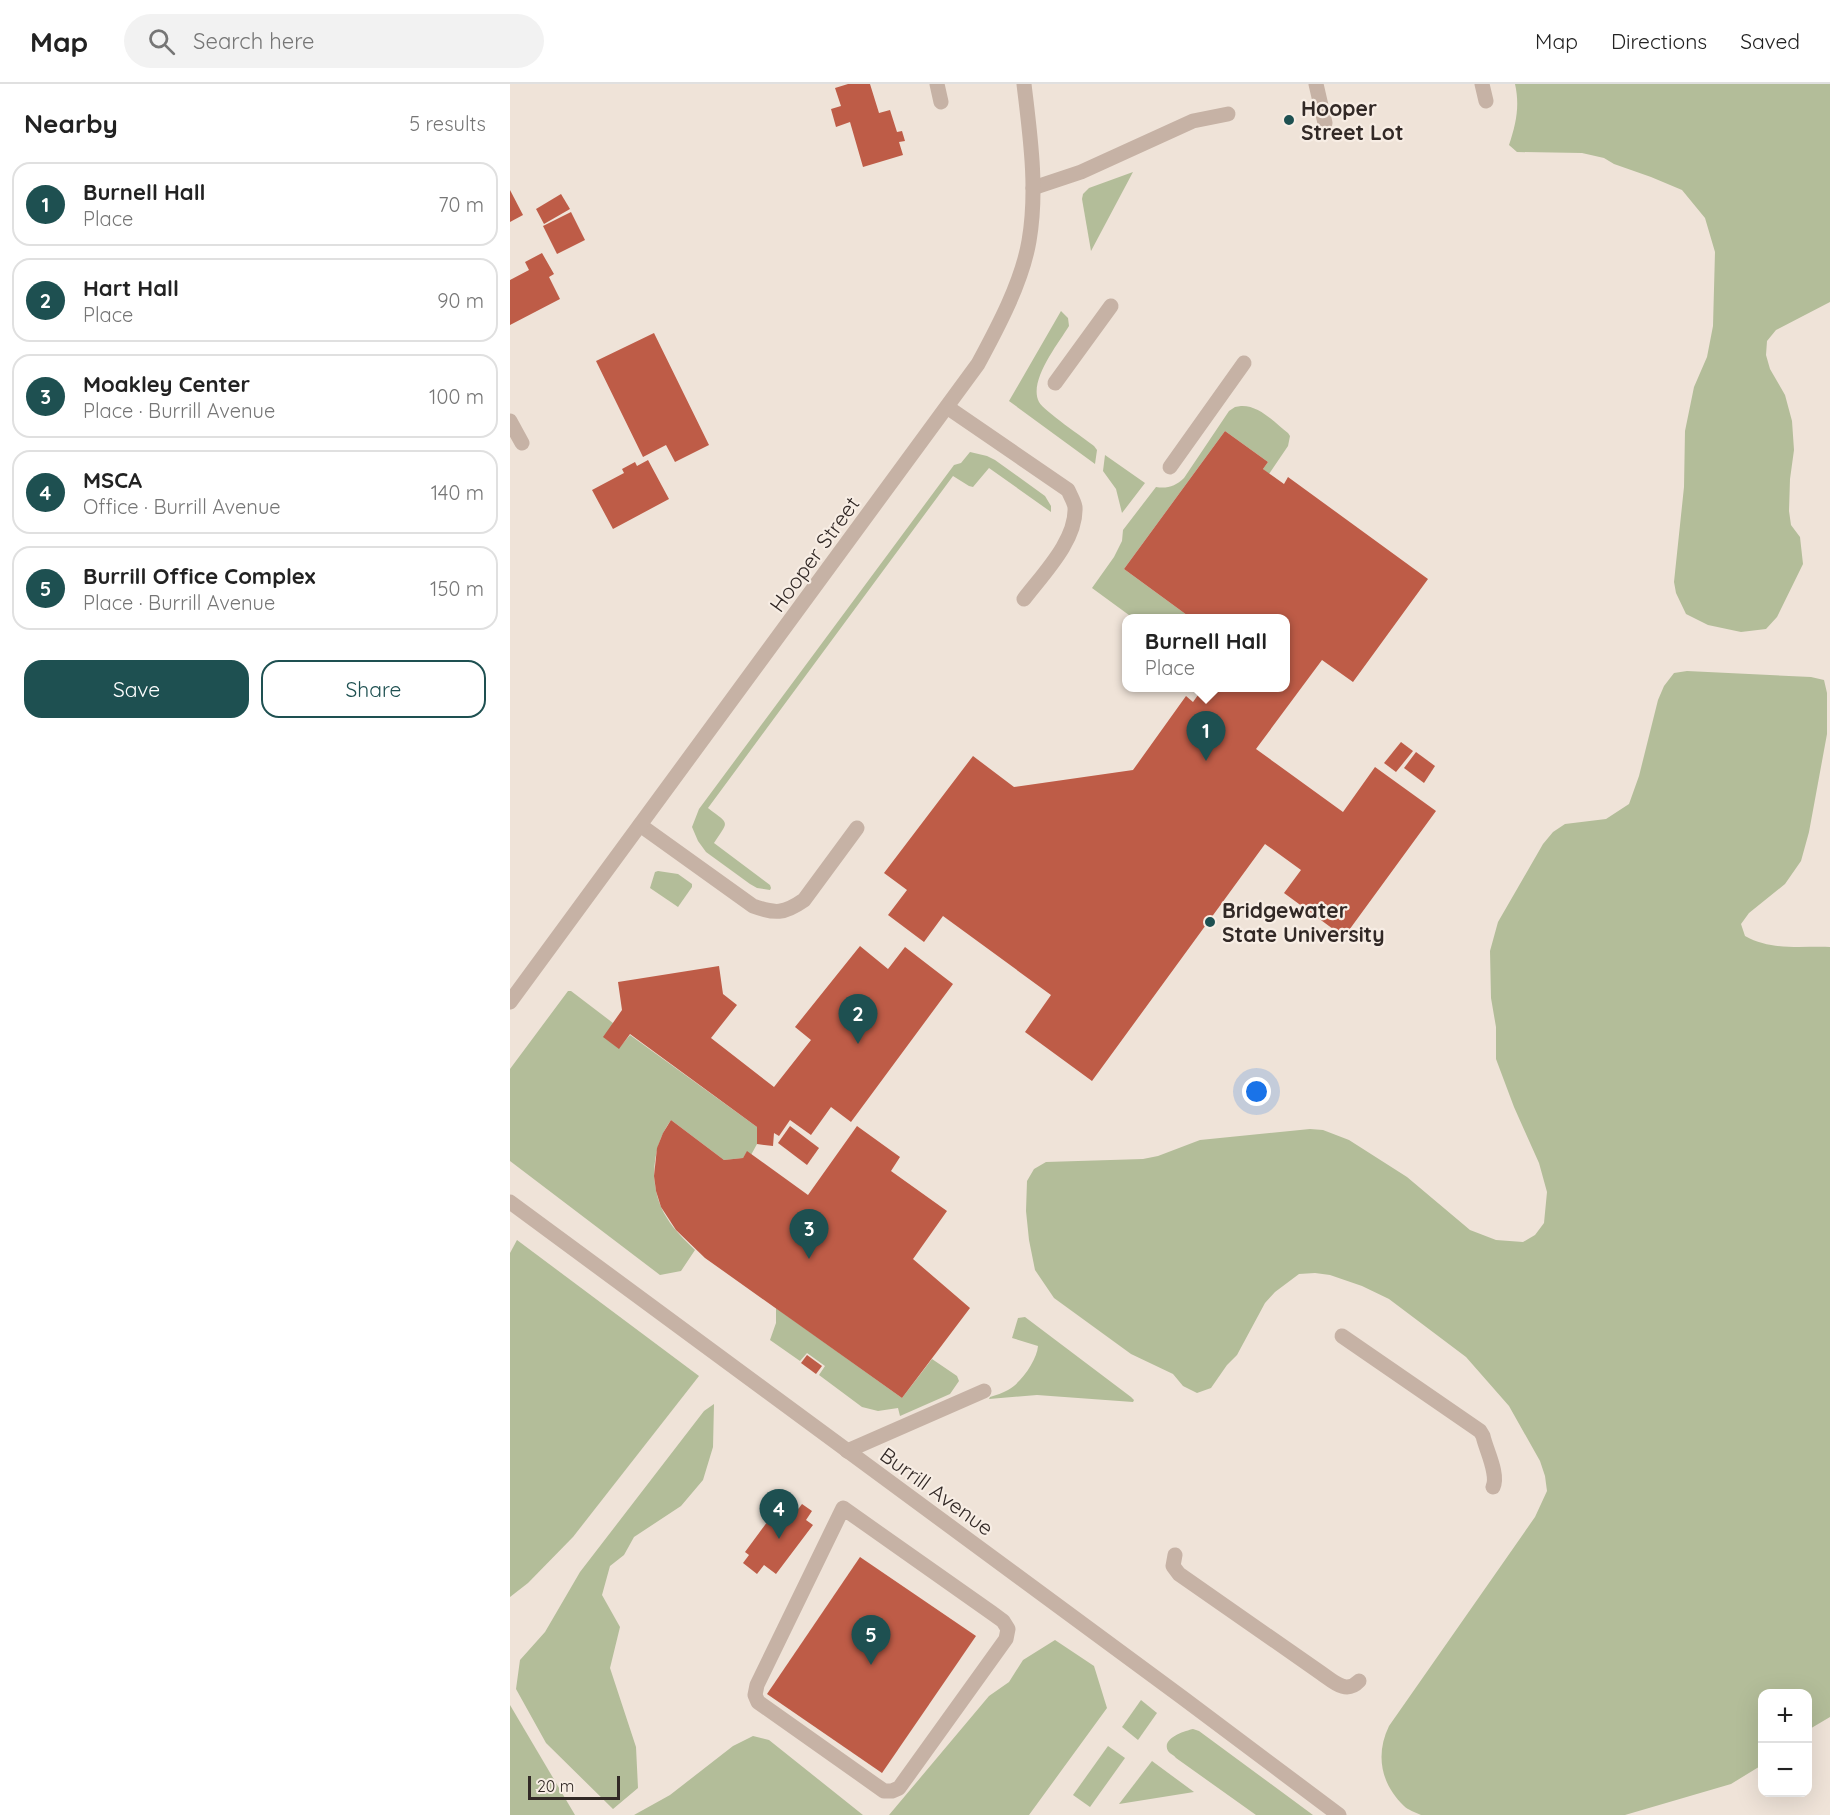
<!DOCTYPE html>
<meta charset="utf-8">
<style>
:root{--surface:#fff;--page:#f2f2f2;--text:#222;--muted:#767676;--line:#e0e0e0;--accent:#1e5051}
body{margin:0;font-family:Quicksand,sans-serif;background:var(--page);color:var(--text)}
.controls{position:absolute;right:18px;bottom:18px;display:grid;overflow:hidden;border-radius:12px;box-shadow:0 6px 24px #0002}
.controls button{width:54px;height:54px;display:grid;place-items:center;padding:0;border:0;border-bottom:2px solid var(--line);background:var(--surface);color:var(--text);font:30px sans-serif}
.scale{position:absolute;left:18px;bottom:15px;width:92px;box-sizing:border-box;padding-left:6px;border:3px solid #322926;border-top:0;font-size:16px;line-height:21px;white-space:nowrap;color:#322926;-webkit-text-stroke:4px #f7ede4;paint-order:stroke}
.you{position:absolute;left:747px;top:1008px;width:21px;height:21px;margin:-15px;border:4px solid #fff;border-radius:50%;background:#1a73e8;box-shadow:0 0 0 9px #1a73e833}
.badge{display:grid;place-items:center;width:39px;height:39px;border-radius:50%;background:var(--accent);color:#fff;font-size:20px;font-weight:700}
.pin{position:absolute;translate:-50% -50px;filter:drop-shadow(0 2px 3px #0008)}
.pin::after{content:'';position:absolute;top:32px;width:21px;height:18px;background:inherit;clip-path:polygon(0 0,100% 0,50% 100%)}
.popup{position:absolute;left:612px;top:530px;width:168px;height:78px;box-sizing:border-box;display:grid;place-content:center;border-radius:12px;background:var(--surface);filter:drop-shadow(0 2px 4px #0005);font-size:20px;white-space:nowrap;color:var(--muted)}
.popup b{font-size:22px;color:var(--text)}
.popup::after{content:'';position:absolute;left:50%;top:100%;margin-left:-12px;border:12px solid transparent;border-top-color:var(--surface)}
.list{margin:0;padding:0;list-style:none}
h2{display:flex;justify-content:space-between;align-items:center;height:78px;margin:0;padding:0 24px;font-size:26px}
h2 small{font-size:20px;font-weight:400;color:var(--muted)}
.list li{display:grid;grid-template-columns:39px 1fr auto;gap:18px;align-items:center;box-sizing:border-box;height:84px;margin:0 12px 12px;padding:0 12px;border:2px solid var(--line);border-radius:18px}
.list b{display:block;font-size:22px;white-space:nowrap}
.list p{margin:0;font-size:20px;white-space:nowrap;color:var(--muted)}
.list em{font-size:20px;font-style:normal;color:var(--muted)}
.actions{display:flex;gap:12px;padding:18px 24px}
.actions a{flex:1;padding:14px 0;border:2px solid var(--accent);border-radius:18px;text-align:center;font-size:21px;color:var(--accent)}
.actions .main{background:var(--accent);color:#fff}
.icon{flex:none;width:33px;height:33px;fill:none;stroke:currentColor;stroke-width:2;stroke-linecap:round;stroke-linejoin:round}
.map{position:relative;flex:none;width:1320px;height:1731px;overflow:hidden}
header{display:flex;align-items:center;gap:36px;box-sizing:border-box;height:84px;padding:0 30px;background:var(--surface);border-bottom:2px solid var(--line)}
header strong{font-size:28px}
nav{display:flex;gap:33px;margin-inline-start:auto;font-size:21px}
.search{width:420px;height:54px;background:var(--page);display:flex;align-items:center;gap:15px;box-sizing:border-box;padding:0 21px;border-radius:33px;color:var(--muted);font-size:22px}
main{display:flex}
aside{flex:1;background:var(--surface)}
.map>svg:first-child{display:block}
.green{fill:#b3bd99}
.building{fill:#be5c47}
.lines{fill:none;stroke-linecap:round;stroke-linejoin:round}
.lane{stroke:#c6b2a5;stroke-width:15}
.street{stroke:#c6b2a5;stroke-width:15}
.poi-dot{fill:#1e5051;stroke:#f7ede4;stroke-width:2}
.labels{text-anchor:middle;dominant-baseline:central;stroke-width:4.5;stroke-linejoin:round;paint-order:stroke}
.poi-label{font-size:21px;font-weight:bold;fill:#322926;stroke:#f7ede4;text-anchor:start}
.street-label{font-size:21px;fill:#322926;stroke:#f7ede4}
</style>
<header>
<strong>Map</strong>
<div class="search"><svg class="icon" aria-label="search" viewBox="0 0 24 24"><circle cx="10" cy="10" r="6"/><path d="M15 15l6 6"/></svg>Search here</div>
<nav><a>Map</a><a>Directions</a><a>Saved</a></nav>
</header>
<main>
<aside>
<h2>Nearby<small>5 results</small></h2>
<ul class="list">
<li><span class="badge">1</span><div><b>Burnell Hall</b><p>Place</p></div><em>70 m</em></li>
<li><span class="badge">2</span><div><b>Hart Hall</b><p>Place</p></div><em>90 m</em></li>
<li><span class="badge">3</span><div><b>Moakley Center</b><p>Place · Burrill Avenue</p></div><em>100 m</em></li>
<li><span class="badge">4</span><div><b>MSCA</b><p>Office · Burrill Avenue</p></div><em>140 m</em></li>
<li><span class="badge">5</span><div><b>Burrill Office Complex</b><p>Place · Burrill Avenue</p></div><em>150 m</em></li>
</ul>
<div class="actions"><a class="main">Save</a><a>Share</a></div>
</aside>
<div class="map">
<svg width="1320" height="1731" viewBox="0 0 1320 1731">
<rect width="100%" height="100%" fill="#efe3d8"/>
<g class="green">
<path d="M1005 0H1320V218L1266 246 1257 257 1256 271 1260 285 1275 311 1282 337 1284 366 1280 395 1279 427 1281 441 1290 453 1293 480 1267 533 1256 545 1231 548 1198 541 1176 530 1166 509 1164 498 1174 403 1175 347 1184 303 1197 273 1203 242 1205 168 1195 134 1172 106 1141 93 1104 80 1094 74 1072 69 1007 68 999 61C1006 40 1010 22 1005 0Z"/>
<polygon points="623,88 581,167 572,115 573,110 579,104"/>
<path d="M551 227 558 234 559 242C548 260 518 297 529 318 534 327 574 354 584 362L587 366 585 380 499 317Z"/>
<path d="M731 322C749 321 764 338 778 349L780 352 778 362 759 390 753 385 758 378 715 347 614 485 681 534H623L582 504 604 473 612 457 613 446 646 403C657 405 666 402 674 394L719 327 725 323Z"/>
<path d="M460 368 477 372 485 376 535 412 541 422V428L479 384 463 403 459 402 443 392 198 724C220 741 219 736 204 759L260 801 261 804 260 806 247 804 240 800 196 768 188 757 182 743 189 725 444 381 451 379Z"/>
<polygon points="595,371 635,399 612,429 606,405 593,387"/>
<path d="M1177 587 1301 593 1314 596 1317 609V650L1299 748 1291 777 1275 800 1239 829 1231 840 1235 852C1262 867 1290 862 1320 863V1633L1298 1646V1610H1252V1681L1221 1700 1115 1731H911C905 1728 898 1726 894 1722 871 1700 865 1671 879 1642L1025 1433 1037 1407 1035 1392 1030 1377 999 1322 956 1273 879 1215 852 1202 820 1191 805 1189 789 1190 765 1208 755 1219 727 1271 717 1281 701 1304 687 1309 673 1302 663 1290 621 1270 544 1214 525 1186 519 1156 516 1127 517 1097 524 1085 536 1078 633 1075 648 1072 690 1056 800 1045 813 1046 839 1056 897 1093 960 1146 986 1156 1013 1158 1025 1151 1034 1139 1037 1108 1029 1079 1004 1023 986 975V943L981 914 980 867 988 838 1033 760 1043 748 1055 740 1096 735 1119 720 1129 692 1148 616 1154 602 1164 589Z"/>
<polygon points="148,787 168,790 182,800 182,803 168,823 140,804 145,788"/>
<path d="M58 907H61L103 939 109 964 120 951 247 1043V1060L241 1071 237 1068 233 1074 214 1076 161 1036C141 1063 138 1105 157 1134 164 1146 175 1156 185 1166L171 1187 150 1191 0 1077V985Z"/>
<polygon points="7,1156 189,1292 63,1453 18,1499 0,1513 0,1169"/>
<polygon points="266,1224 392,1314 422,1275 447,1292 449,1297 440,1310 390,1332 388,1324 368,1327 352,1323 309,1291 315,1282 297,1269 290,1277 260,1256 266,1239"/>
<path d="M515 1233 621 1313 624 1316 623 1318 527 1311 479 1315 480 1313C486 1311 493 1309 498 1306 511 1299 527 1276 528 1262L502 1254 508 1234Z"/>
<polygon points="204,1320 203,1363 193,1396 171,1422 124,1453 114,1471 100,1482 92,1511 110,1543 100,1584 126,1663 128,1704 103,1725 36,1659 6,1605 10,1576 35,1548 70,1488 194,1327"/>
<polygon points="545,1556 584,1582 597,1624 519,1731 379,1731 479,1612 499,1598 513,1576"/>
<polygon points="631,1616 647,1629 628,1656 612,1643"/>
<polygon points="0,1621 65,1731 0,1731"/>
<path d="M683 1645 689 1647 803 1731H746L666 1674C664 1671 660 1670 658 1667 651 1654 675 1647 683 1645Z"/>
<polygon points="243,1652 259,1656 353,1731 124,1731 160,1711 223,1662"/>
<polygon points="598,1662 615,1674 580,1723 563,1711"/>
<polygon points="642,1677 684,1708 609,1720"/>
</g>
<g class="building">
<polygon points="338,0 360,0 369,29 380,26 387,48 392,47 395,57 389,58 393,71 353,83 340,38 326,43 321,25 331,22 325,4"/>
<polygon points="0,106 13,131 0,138"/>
<polygon points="51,110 60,125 34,140 26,125"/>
<polygon points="61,128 75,156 47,170 33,142"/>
<polygon points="32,169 44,190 39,193 50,215 0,241 0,196 19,186 15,178"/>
<polygon points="144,249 199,361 165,378 156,361 133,373 86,277"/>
<polygon points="715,347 758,378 753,385 774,400 778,393 918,495 843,598 812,576 746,665 833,728 865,683 926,727 834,853 774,809 791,786 755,760 582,997 515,948 541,911 433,832 414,858 378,831 397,806 374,789 463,672 504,703 623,686 676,612 683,618 693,604 776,604 776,534 681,534 614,485"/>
<polygon points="138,376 159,415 103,445 82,406 114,389 112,385 125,378 127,382"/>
<polygon points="891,658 903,667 886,688 874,679"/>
<polygon points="906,668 925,682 914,699 894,684"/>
<polygon points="350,862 378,885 395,863 443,900 341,1038 321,1023 301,1051 280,1036 269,1052 264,1049 263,1062 247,1060 247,1043 120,950 109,965 93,953 112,926 108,898 209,882 213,910 227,921 201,954 264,1003 301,956 285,943"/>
<polygon points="161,1036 214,1076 233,1074 237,1067 298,1111 347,1042 390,1073 381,1087 437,1127 403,1175 460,1224 392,1314 195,1174 166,1146 151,1123 146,1107 144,1092 147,1064 153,1049"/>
<polygon points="280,1042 309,1064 297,1081 268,1059"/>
<polygon points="297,1271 312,1282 306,1290 291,1279"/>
<polygon points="272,1418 286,1428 292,1420 302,1427 296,1436 303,1441 266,1490 254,1481 247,1490 233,1479 239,1471 235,1468"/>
<polygon points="350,1473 466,1552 372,1689 257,1610"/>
</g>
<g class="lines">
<g class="lane">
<polyline points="806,0 815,39"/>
<polyline points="972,0 976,17"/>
<polyline points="523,104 571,88 683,37 718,30"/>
<polyline points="545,299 601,222"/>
<path d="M437 323 558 406C560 411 564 417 565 423 567 456 533 490 514 515"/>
<polyline points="660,383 734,279"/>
<path d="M130 741 243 822C265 830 274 830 294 816L347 744"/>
<path d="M832 1252 970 1347 973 1352C976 1366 989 1390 983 1403"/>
<polyline points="337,1367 474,1307"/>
<polygon points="333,1424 482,1529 493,1537 498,1545 496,1555 389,1704 382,1707 374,1707 248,1618 245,1611 247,1601"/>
<path d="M665 1471 663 1482 669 1490 811 1589C823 1597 836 1611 849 1597"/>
</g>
<g class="street">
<polyline points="427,0 431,18"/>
<polyline points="0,337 12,359"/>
<path d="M0 918 468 280C488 243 512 198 519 157 528 105 520 51 514 0"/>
<polyline points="0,1118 673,1614 829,1731"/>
</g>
</g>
<g class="poi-dot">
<circle cx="779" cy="36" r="6"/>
<circle cx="700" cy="838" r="6"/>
</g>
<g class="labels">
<g class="poi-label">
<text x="791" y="24">Hooper<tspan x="791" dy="24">Street Lot</tspan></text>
<text x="712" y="826">Bridgewater<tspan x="712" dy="24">State University</tspan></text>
</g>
<g class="street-label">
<text transform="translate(304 470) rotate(-54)">Hooper Street</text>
<text transform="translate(427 1407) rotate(36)">Burrill Avenue</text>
</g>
</g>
</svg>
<div class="controls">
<button>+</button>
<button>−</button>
</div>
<div class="scale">20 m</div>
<div class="you"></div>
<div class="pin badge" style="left:696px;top:677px">1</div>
<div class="popup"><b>Burnell Hall</b>Place</div>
<div class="pin badge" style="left:348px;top:960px">2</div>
<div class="pin badge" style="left:299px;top:1175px">3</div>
<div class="pin badge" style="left:269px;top:1455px">4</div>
<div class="pin badge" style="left:361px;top:1581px">5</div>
</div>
</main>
